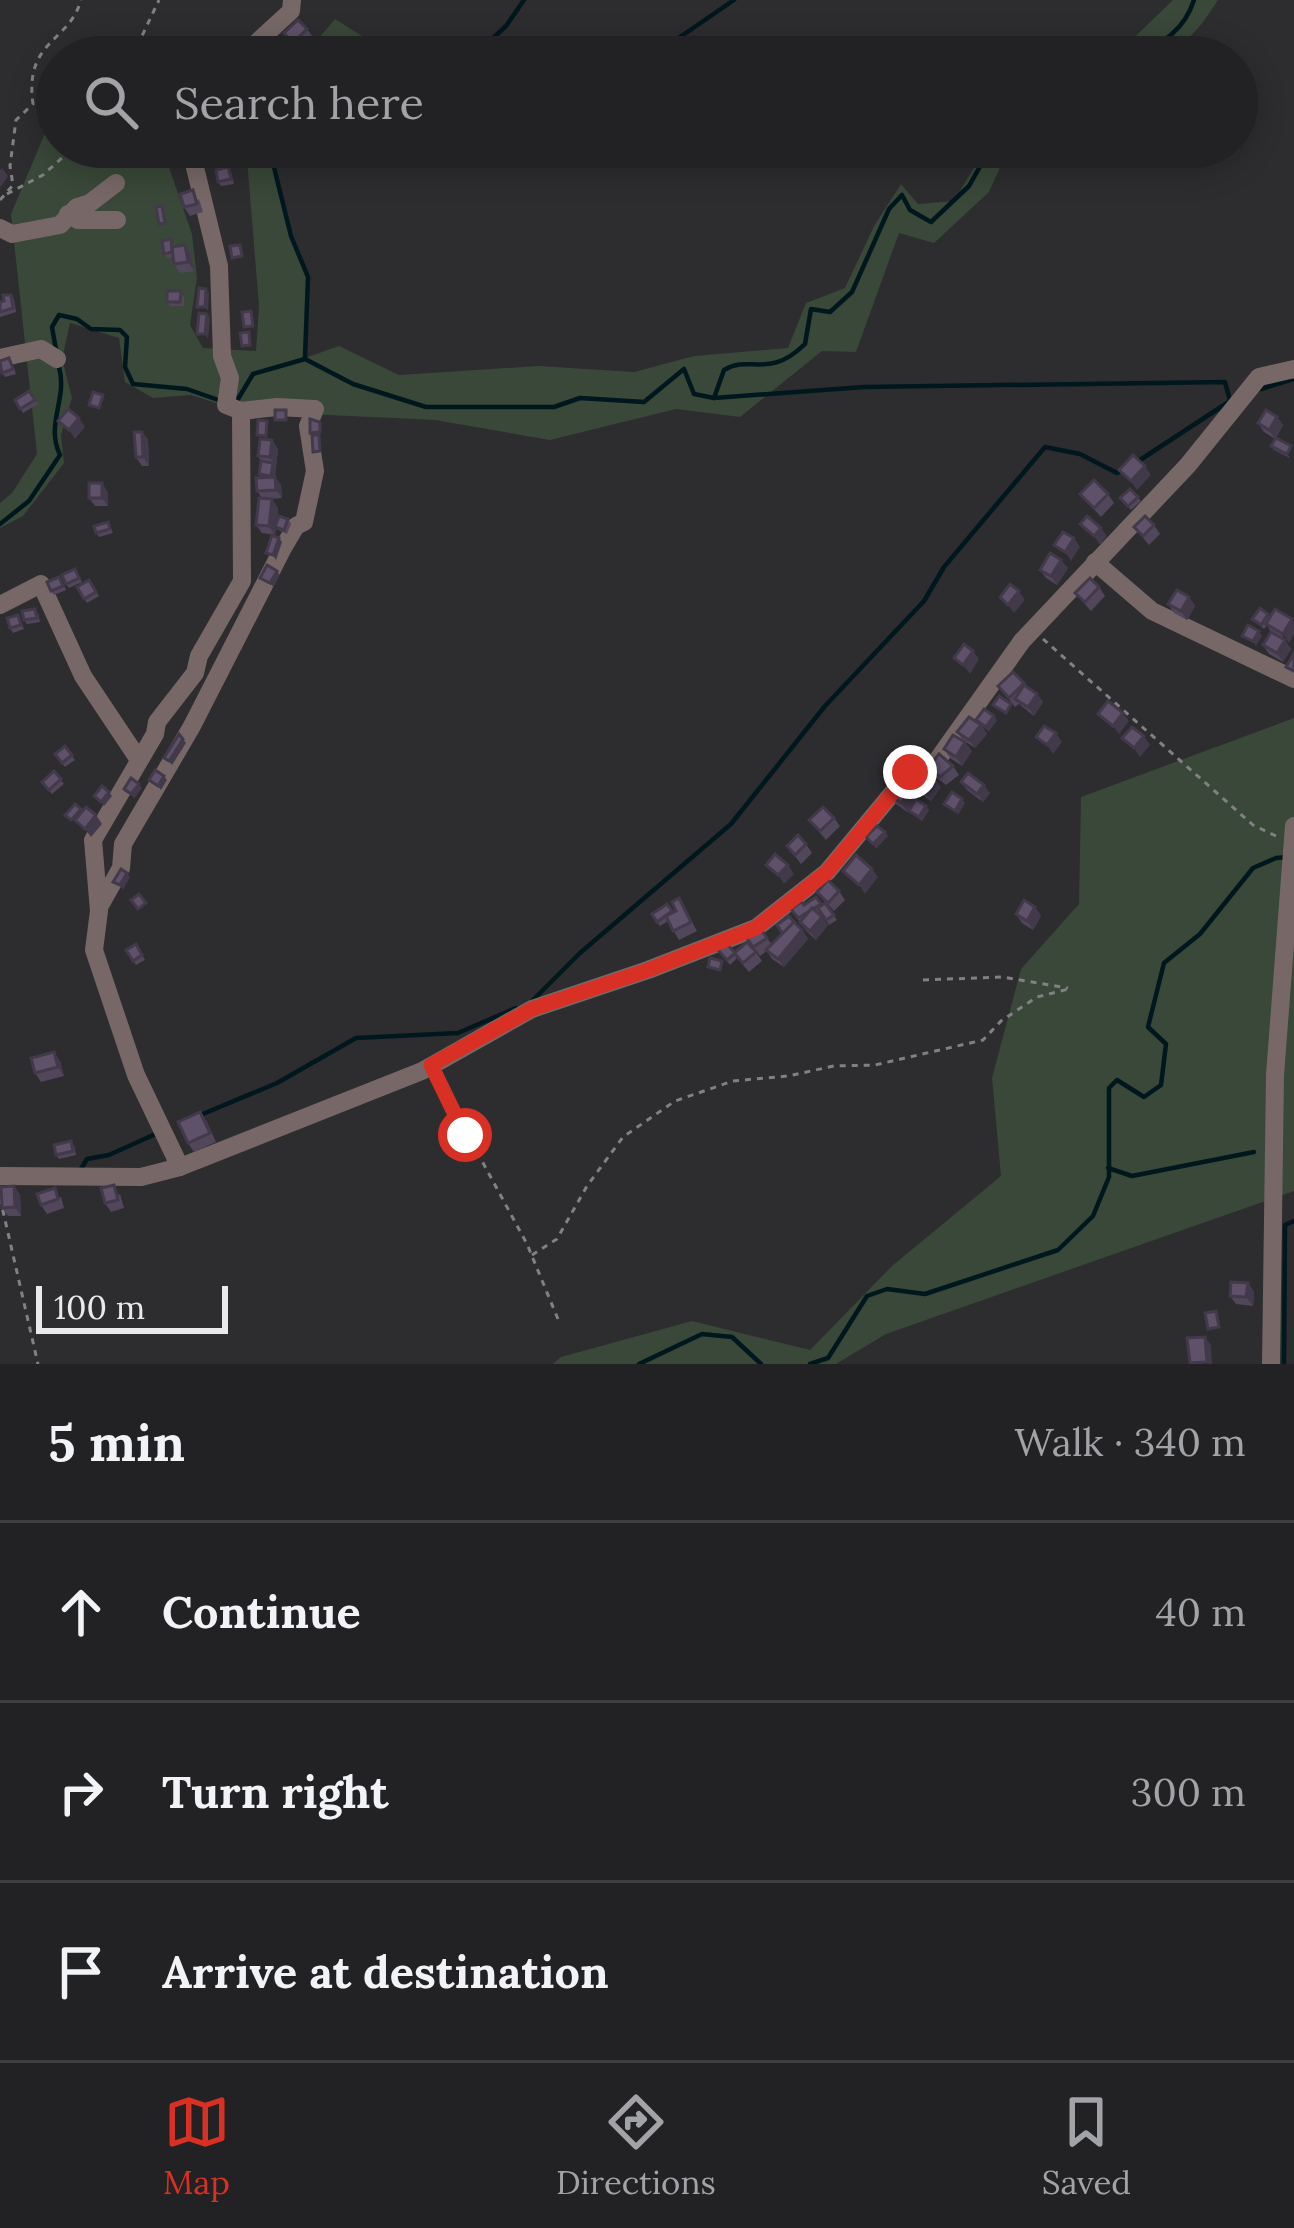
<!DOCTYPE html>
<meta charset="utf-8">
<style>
:root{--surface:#222123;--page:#2a292b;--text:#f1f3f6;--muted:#a2a3a6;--line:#3f3e41;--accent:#d93025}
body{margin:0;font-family:Lora,serif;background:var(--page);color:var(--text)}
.scale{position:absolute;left:36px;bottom:30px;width:192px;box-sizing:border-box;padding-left:12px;border:6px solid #eae9eb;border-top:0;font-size:33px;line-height:42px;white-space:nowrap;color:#eae9eb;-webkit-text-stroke:9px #2d2c2f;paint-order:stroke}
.stop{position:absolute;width:36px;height:36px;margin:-27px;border:9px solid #d93025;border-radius:50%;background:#fff}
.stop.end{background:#d93025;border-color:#fff;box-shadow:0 3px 12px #0008}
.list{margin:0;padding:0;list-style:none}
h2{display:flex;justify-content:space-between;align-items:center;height:156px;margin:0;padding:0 48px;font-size:51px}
h2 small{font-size:39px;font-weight:400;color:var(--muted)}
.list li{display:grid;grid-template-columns:78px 1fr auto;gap:36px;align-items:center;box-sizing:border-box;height:180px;padding:0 48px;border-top:3px solid var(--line)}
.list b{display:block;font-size:45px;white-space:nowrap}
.list em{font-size:39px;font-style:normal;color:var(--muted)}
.icon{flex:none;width:66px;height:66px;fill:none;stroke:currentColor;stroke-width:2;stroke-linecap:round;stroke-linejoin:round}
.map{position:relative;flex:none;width:1294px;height:1364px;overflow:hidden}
.search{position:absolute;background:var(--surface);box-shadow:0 6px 30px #0003;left:36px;right:36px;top:36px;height:132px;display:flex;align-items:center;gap:30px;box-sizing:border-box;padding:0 42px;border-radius:66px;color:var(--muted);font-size:45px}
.sheet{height:696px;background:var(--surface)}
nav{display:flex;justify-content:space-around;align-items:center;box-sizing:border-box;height:168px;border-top:3px solid var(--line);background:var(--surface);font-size:33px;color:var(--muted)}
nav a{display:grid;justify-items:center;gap:6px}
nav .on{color:var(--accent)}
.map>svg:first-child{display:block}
.green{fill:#394838}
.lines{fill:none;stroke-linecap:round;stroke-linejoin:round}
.stream{stroke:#00171e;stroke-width:4.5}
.path{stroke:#818082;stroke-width:3;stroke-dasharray:6 6;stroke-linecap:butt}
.minor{stroke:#776867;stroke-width:18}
.wall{fill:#52465a}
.shaded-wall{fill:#42394a}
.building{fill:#5f5169;stroke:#42394a;stroke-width:3}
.route{stroke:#d93025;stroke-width:15}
</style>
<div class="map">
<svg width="1294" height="1364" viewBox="0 0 1294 1364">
<rect width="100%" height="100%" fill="#2d2c2f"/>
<g class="green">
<path d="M1173 0H1218C1184 53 1170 57 1108 57L1119 52Z"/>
<polygon points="335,19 386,51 387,57 303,57"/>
<polygon points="53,114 57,115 57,147 162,147 192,234 197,278 190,325 203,348 256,351 259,306 246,147 269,147 291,236 308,277 305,358 339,346 399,375 539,366 634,372 694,356 788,348 806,303 845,288 874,226 901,184 918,204 954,201 986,147 1009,147 989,192 934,243 899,233 856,352 822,351 740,417 676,409 550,440 435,420 241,411 191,395 153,398 125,382 119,338 70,323 62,359 72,398 61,435 64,463 23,516 0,528 0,503 12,493 37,454 11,214"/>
<polygon points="1294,718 1294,1191 886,1334 836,1364 553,1364 561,1357 692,1321 810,1350 892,1266 1001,1176 992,1078 1021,969 1079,904 1081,797"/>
</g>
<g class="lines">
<g class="stream">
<polyline points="473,57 506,26 524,0"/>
<polyline points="651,57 734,0"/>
<path d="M1136 57C1163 42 1184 31 1194 0"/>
<polyline points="269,147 291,236 308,277 305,357"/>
<polyline points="56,350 52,327 59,315 77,319 91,329 120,330 127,337 125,367 133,384 187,389 224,402"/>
<polyline points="1261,389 1294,379"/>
<polyline points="714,398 864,387 1225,382 1230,401 1137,462"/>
<path d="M235 404 253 374 305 359 353 384 426 407H554L580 398 644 402 684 369 694 394 714 398 724 370C751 354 768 380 805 344L811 309 830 312 852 292 889 209 902 195 910 210 931 222 969 186 991 147"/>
<path d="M0 524 29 501 60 455C45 424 68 399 59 367"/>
<polyline points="532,1001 580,953 731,824 825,706 924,601 944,567 1045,447 1080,454 1117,473 1122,470"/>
<polyline points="198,1116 277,1083 356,1038 458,1033 516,1008"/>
<polyline points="1108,1168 1132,1176 1254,1152"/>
<polyline points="81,1169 87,1159 109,1155 160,1132"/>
<polyline points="639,1364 702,1334 732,1337 761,1364"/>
<polyline points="810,1364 828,1358 867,1296 887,1289 925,1294 1058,1250 1093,1216 1109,1177 1109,1088 1117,1080 1144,1097 1161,1085 1166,1044 1148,1027 1164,963 1200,934 1253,868 1276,858 1288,857"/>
<polyline points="1284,1364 1285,1225 1294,1221"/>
</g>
<g class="path">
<polyline points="132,57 159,0"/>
<polyline points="7,194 43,175 74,147"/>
<path d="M0 200 13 185 10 166 16 120 33 104C24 40 69 43 81 0"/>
<polyline points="1043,639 1253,825 1278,837"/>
<polyline points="923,980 1002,977 1068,988"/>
<polyline points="437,1078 527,1244 560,1324"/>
<polyline points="0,1198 38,1364"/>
<polyline points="532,1255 557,1239 587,1186 623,1137 675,1101 733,1081 788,1076 834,1066 875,1065 983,1040 1001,1021 1037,997 1069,989"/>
</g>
<g class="minor">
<polyline points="241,57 291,11 292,0"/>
<polyline points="68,214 78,220 117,220"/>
<polyline points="0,228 12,234 60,225 77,207 90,203 116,183"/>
<polyline points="0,358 41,349 57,359"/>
<polyline points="1095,562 1152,611 1294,679"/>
<polyline points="0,605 41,584 83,676 139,760"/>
<polyline points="99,907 121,868 123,844 192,726 283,548 296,526 304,522 315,471 308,426 315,409 277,407 241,411"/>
<polyline points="180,1167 136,1075 94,950 99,911 93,840 155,734 157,722 195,673 199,656 242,581 241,411 226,405 230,378 222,356 219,266 190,147"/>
<polyline points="0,1176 141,1177 180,1167 422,1071 532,1009 648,970 756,928 827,872 910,772 931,769 1022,641 1188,465 1259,377 1294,369"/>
<polyline points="1271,1364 1275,1075 1294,826"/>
</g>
</g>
<g class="wall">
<polygon points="307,29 313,37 299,51 284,33"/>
<polygon points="231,172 234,184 221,186 218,182"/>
<polygon points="199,199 203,212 190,216 184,207"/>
<polygon points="174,244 175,247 185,245 191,254 194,271 180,273 174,264 173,257 167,258 164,254"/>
<polygon points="11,295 14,299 16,312 0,317 0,302 4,301"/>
<polygon points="184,296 184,306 170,306 167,302"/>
<polygon points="12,362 16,374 5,377 2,373"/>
<polygon points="29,391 38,404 23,413 15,400"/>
<polygon points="1277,417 1283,425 1276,438 1290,458 1274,450 1271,446 1275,439 1264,432 1258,423"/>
<polygon points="142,432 148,440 149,466 142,466 136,457"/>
<polygon points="272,440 278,449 275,477 281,485 282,498 271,499 278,508 277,521 288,519 291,524 287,534 276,529 275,535 262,533 256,525 262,498 257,491 261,478 259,474 261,461 258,456"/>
<polygon points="1130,489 1141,501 1131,510 1124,502"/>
<polygon points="108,492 108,506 95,506 89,498"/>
<polygon points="1080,494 1108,494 1114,503 1101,517"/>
<polygon points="108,522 113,533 99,537 96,533"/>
<polygon points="1154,525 1160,534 1149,545 1134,527"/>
<polygon points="1068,568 1057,585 1046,578 1040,570"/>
<polygon points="75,569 82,582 69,588 66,584"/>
<polygon points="89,580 99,596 87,603 77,587"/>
<polygon points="62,581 66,590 54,595 51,591"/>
<polygon points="1099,587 1105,596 1091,611 1075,593"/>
<polygon points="1189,597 1195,606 1187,620 1174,613 1168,604"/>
<polygon points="38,613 40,622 27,624 24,620"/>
<polygon points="1268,614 1291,649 1283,662 1269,654 1263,645 1271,632 1267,625 1264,629 1252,619"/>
<polygon points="18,615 24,629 13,633 10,628"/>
<polygon points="1024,683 1037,694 1043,702 1034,716 1019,704 1015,707 998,686"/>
<polygon points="997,720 989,731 982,726 987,734 975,748 963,740 957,732 978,723"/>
<polygon points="65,746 75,760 65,767 55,754"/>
<polygon points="944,749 972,751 962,766 950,758"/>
<polygon points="953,766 959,775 946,785 934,776 928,768"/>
<polygon points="54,771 64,784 52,794 42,782"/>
<polygon points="961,782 990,793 983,802 967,790"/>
<polygon points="910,783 941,787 931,801 917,791"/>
<polygon points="910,792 916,800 926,806 929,810 922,821 909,811 913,804 907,812 896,804 890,795"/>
<polygon points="834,818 840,826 826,840 809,820"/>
<polygon points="806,844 812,853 801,864 787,846"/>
<polygon points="839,891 845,900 834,911 817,892"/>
<polygon points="679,898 697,931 679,940 668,921 660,926 652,914 676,911"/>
<polygon points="825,903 837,920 829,925 820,911 817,913 828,925 816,940 806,931 791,909 804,905 822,905"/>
<polygon points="1035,907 1041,916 1033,930 1022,923 1016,914"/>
<polygon points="758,925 772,945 802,930 808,939 784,967 772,959 767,951 760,956 744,934"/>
<polygon points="136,944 145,960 136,965 126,950"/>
<polygon points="718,950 735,953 756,952 762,961 749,972 737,958 730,965"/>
<polygon points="60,1061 64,1076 41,1082 35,1073"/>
<polygon points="206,1120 216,1142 194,1152 188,1143"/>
<polygon points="74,1145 76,1155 59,1159 56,1155"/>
<polygon points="14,1186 20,1195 21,1216 8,1216 2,1208"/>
<polygon points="120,1194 124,1208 111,1212 105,1203"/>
<polygon points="61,1197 64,1208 47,1214 41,1205"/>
<polygon points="1248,1283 1254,1292 1253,1306 1236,1304 1230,1296"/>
</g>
<g class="shaded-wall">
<polygon points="2,168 8,176 0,188 0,170"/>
<polygon points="185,245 191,254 194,271 188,262"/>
<polygon points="206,289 209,293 208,311 205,307"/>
<polygon points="207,314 210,318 208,339 205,334"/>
<polygon points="1277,417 1283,425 1275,439 1269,430"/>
<polygon points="79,418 85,427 75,439 69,430"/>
<polygon points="142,432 148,440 149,466 143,457"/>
<polygon points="272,440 278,449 276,466 270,457"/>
<polygon points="273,463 276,467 275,477 281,485 282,498 276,490 271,476"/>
<polygon points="1145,466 1151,475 1137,490 1131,481"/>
<polygon points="102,483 108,492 108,506 102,498"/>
<polygon points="272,499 278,508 275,535 269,526"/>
<polygon points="1101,528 1107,536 1100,545 1094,536"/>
<polygon points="279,538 282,542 276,560 273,555"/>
<polygon points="1074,538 1080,547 1071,561 1065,552"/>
<polygon points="1061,560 1068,568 1057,585 1051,576"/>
<polygon points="277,571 280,575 273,587 270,583"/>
<polygon points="1019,591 1025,600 1014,613 1008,605"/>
<polygon points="1189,597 1195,606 1187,620 1181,611"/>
<polygon points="1292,619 1294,623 1294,634 1289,643 1283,634"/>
<polygon points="1259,631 1262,636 1256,646 1253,641"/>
<polygon points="1285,640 1291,649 1283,662 1277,653"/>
<polygon points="973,651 979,659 970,674 963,665"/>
<polygon points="1037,694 1043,702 1034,716 1028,707"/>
<polygon points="1123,713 1129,721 1119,734 1113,726"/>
<polygon points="994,716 997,720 989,731 986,727"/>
<polygon points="981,725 987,734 975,748 969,740"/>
<polygon points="1056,733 1062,742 1053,754 1047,745"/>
<polygon points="1144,736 1150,745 1140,757 1134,748"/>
<polygon points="183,739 186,743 172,765 169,761"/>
<polygon points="965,742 972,751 962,766 956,757"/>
<polygon points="164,776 167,780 161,790 158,786"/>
<polygon points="935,779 941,787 931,801 925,793"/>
<polygon points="139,784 142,788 134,799 131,794"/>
<polygon points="984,785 990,793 983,802 977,794"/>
<polygon points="109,792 112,796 104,806 101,802"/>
<polygon points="910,792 916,800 907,812 901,803"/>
<polygon points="962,799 965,803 958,815 955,811"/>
<polygon points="926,806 929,810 922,821 919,817"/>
<polygon points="96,815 102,824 91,837 85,829"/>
<polygon points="885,832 888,836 876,849 873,844"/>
<polygon points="788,865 794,874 784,884 778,875"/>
<polygon points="872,869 878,877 865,894 859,885"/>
<polygon points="127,873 130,877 123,890 120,885"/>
<polygon points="1035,907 1041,916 1033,930 1027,921"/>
<polygon points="822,917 828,925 816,940 810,931"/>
<polygon points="802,930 808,939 784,967 778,959"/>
<polygon points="54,1052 60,1061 64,1076 58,1067"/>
<polygon points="14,1186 20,1195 21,1216 15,1207"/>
<polygon points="1248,1283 1254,1292 1253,1306 1246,1297"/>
<polygon points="1205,1337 1211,1345 1212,1364 1209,1364 1207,1362"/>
</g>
<g class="building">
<polygon points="298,20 307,29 293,43 284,33"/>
<polygon points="85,50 94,57 80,57"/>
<polygon points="228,167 231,179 218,182 216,170"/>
<polygon points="193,190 197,204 184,207 180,194"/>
<polygon points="162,206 165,223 159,224 156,207"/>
<polygon points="171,239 172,252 164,254 162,241"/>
<polygon points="185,245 188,262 174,264 172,247"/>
<polygon points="240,245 242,256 232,258 230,246"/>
<polygon points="199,288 206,289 205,307 197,307"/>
<polygon points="167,291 181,291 180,302 167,302"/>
<polygon points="3,295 11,295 13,308 0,312 0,302 4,301"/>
<polygon points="251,311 253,326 244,327 242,312"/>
<polygon points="199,313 207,314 205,334 197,334"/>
<polygon points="249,332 250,345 242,346 240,333"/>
<polygon points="9,358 13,369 2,373 0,361"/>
<polygon points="29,391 35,400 20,409 15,400"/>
<polygon points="93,392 103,395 99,408 89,405"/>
<polygon points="68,409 79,418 69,430 58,421"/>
<rect x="275" y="410" width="11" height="10"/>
<polygon points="1266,410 1277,417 1269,430 1258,423"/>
<polygon points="310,419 320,422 320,432 310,433"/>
<polygon points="258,420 267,421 266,436 257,435"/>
<polygon points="134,432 142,432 143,457 136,457"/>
<polygon points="312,435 319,435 320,451 313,452"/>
<polygon points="1276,438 1291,446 1287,454 1271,446"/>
<polygon points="260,439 272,440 270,457 258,456"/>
<polygon points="1133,455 1145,466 1131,481 1119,470"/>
<polygon points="261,461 273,463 271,476 259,474"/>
<polygon points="275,477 276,490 257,491 256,478"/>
<polygon points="1094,480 1108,494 1094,508 1080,494"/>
<rect x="89" y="483" width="13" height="15"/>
<polygon points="1130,489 1138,497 1128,506 1120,498"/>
<polygon points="259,498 272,499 269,526 256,525"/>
<polygon points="279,516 288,519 284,530 275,527"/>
<polygon points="1087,516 1101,528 1094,536 1080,524"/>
<polygon points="1145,516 1154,525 1143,536 1134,527"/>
<polygon points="108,522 110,529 96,533 94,526"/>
<polygon points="1063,532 1074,538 1065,552 1054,545"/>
<polygon points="272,535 279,538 273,555 266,553"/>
<polygon points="1050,553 1061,560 1051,576 1040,570"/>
<polygon points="267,565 277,571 270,583 260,578"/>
<polygon points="75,569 79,578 66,584 62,575"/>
<polygon points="59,577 63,586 51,591 47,582"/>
<polygon points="1090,578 1099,587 1085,602 1075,593"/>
<polygon points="89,580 96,592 84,599 77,587"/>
<polygon points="1010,584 1019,591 1008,605 1000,597"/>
<polygon points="1177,590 1189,597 1181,611 1168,604"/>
<polygon points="1260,608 1268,614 1261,625 1252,619"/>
<polygon points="35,609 37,618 24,620 22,611"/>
<polygon points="1275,609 1292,619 1283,634 1266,624"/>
<polygon points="18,615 21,625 10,628 7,618"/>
<polygon points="1248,625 1259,631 1253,641 1242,636"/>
<polygon points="1271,632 1285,640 1277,653 1263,645"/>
<polygon points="964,644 973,651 963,665 954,658"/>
<polygon points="1294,653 1294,671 1286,667"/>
<polygon points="1013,672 1024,683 1009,698 998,686"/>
<polygon points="1024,685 1037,694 1028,707 1015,699"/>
<polygon points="999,696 1011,704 1006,713 993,705"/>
<polygon points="1108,701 1123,713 1113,726 1098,714"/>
<polygon points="984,709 994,716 986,727 976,720"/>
<polygon points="969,717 981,725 969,740 957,732"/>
<polygon points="1044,726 1056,733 1047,745 1036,737"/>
<polygon points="1132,727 1144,736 1134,748 1122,738"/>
<polygon points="179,734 183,739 169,761 164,758"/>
<polygon points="953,735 965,742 956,757 944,749"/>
<polygon points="65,746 72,755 62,763 55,754"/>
<polygon points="939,754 953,766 940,777 928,768"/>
<polygon points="920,769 935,779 925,793 910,783"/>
<polygon points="155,770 164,776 158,786 149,780"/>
<polygon points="54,771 61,779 49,790 42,782"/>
<polygon points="968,773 984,785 977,794 961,782"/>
<polygon points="131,778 139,784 131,794 124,789"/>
<polygon points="898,784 910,792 901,803 890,795"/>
<polygon points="102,786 109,792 101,802 94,796"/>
<polygon points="952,792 962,799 955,811 944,804"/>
<polygon points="916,799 926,806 919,817 909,811"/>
<polygon points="75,804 81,809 71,820 65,815"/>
<polygon points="86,807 96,815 85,829 75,820"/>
<polygon points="823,807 834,818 820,831 809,820"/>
<polygon points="877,826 885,832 873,844 866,837"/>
<polygon points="798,835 806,844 795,855 787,846"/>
<polygon points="775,854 788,865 778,875 766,865"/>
<polygon points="856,855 872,869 859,885 843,871"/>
<polygon points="121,869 127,873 120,885 113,882"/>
<polygon points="828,880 839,891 828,903 817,892"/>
<polygon points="139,894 146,903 138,909 131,900"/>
<polygon points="816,897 821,904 798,918 791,909 801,902 804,905"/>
<polygon points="679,898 691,922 673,931 666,916 676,911 672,902"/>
<polygon points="1024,900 1035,907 1027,921 1016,914"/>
<polygon points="825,903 834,915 826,920 818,908"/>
<polygon points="667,904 672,911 657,922 652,914"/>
<polygon points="812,908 822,917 810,931 800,922"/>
<polygon points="789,916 794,922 783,934 777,925"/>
<polygon points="794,922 802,930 778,959 766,950"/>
<polygon points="758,925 767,938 753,947 744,934"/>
<polygon points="747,942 756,952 743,963 734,953"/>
<polygon points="726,943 735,953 727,960 718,950"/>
<polygon points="136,944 142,955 133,961 126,950"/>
<polygon points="710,958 722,961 720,970 708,967"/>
<polygon points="54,1052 58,1067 35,1073 31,1058"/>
<polygon points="200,1112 210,1133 188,1143 178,1122"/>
<polygon points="71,1141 73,1151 56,1155 54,1145"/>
<polygon points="114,1185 118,1200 105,1203 101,1188"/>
<polygon points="14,1186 15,1207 2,1208 1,1187"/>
<polygon points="55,1188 58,1199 41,1205 37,1194"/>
<polygon points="1231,1282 1248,1283 1246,1297 1230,1296"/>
<polygon points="1216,1311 1219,1327 1208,1329 1205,1313"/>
<polygon points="1205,1337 1207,1362 1190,1363 1187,1338"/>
</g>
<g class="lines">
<polyline class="route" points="465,1135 431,1065 532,1009 648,970 756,928 827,872 910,772"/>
</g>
</svg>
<div class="scale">100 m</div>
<div class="stop" style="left:465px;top:1135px"></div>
<div class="stop end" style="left:910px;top:772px"></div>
<div class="search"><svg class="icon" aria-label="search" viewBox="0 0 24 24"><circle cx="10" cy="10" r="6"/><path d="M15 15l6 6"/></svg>Search here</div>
</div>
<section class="sheet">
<h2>5 min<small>Walk · 340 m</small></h2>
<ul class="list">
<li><svg class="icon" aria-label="ahead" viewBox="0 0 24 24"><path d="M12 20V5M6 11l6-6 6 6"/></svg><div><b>Continue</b></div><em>40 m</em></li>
<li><svg class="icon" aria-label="right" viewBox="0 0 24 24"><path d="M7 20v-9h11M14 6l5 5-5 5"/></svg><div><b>Turn right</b></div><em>300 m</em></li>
<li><svg class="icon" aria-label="arrive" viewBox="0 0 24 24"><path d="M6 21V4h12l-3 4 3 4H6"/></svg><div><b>Arrive at destination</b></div></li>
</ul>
</section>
<nav>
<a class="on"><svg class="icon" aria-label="map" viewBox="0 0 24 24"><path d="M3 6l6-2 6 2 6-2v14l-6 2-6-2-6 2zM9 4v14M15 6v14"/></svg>Map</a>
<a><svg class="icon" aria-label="directions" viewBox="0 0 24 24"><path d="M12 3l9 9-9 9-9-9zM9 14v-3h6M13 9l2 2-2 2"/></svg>Directions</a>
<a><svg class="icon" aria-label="saved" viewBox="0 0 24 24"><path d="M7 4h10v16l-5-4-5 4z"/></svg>Saved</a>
</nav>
